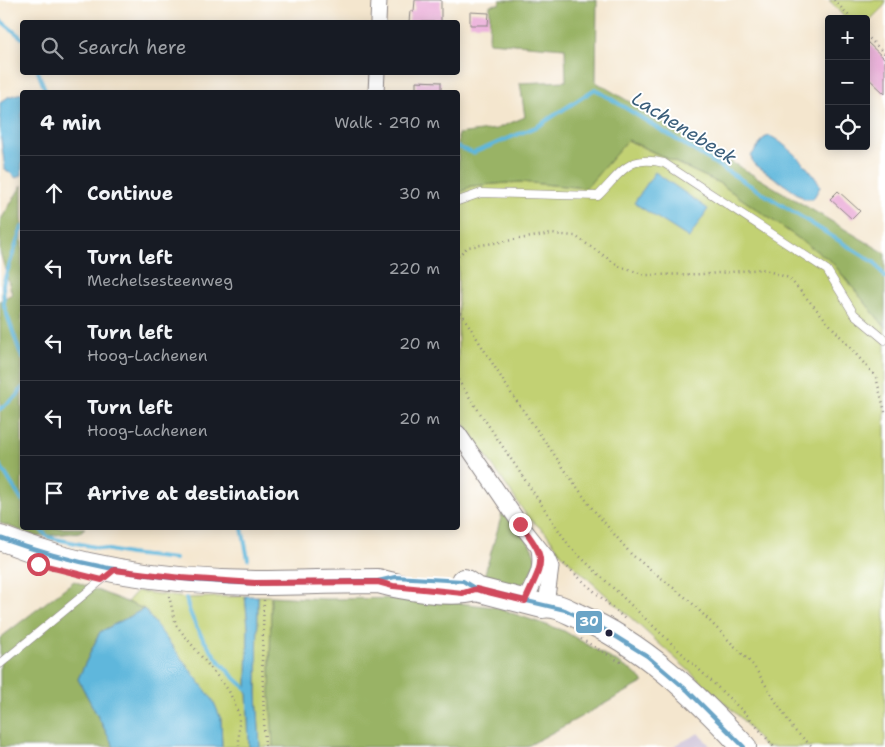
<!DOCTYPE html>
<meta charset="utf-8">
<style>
:root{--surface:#171b24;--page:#242831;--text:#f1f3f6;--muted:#9ea1a6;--line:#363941}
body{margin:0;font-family:"Shantell Sans",sans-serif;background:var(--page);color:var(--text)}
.controls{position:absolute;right:15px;top:15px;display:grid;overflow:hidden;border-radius:5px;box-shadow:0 2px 12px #0003}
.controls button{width:45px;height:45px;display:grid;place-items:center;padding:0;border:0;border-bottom:1px solid var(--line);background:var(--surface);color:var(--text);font:25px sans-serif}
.stop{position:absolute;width:15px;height:15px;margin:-11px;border:4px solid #d1495b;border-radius:50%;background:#fff}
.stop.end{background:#d1495b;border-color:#fff;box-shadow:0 1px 5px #0008}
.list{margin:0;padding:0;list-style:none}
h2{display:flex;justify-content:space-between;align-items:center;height:65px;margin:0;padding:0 20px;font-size:21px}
h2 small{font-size:16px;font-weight:400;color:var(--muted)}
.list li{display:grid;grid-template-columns:32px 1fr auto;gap:15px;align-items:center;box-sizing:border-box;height:75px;padding:0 20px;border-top:1px solid var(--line)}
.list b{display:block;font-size:19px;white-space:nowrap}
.list p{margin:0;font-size:16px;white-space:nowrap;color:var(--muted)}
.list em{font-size:16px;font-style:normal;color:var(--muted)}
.icon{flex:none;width:28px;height:28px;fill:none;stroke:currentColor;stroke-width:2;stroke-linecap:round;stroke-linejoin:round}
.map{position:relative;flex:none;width:885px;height:747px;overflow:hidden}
.search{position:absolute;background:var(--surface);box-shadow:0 2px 12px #0003;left:20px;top:20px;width:440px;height:55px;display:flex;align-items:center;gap:12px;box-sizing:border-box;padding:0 18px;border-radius:5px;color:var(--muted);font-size:19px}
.panel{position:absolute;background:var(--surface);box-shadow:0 2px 12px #0003;left:20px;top:90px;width:440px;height:440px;border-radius:5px}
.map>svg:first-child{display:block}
.industrial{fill:#cbbfd5}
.green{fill:#c2d173;stroke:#727a57}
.forest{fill:#99b365;stroke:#5e6a50}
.water{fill:#5fb7dc;stroke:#406c8c}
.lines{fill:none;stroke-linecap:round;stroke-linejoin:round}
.stream{stroke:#5fb7dc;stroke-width:4}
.building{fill:#eaaad7}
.lane-casing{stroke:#8b8484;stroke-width:9}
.street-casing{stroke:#8b8484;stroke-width:17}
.primary-casing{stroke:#8b8484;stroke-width:26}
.path{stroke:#8b8484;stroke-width:2.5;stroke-dasharray:1 4;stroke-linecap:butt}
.lane{stroke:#fff;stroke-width:8}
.street{stroke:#fff;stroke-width:15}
.primary{stroke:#fff;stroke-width:24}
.bus-1-casing{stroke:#fff;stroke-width:8}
.bus-1{stroke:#6ba4c6;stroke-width:4}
.route{stroke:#d1495b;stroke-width:6}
.bus-dot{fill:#22223b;stroke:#fff;stroke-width:2}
.labels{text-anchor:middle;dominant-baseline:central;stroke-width:4;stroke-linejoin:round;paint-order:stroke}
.water-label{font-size:19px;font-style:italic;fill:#3a5e7b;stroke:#fff}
.line-badge{stroke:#fff;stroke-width:2}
.badge-label{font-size:14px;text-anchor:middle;font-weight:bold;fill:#fff}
</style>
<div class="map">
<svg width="885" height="747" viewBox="0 0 885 747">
<rect width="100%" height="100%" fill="#fff"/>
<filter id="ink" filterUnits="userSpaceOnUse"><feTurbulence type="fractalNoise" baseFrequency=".02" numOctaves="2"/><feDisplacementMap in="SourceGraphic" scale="10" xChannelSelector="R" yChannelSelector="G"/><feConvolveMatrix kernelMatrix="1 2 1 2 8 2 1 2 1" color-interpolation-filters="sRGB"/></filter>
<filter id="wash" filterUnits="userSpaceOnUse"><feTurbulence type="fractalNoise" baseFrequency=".0096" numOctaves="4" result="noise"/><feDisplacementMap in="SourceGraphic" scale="20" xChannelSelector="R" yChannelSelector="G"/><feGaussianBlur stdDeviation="1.12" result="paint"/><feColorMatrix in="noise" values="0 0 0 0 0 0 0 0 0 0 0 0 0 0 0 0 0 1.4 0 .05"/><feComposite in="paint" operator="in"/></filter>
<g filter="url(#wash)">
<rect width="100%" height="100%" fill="#f4e6ce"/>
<polygon class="industrial" points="699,733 711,747 672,747"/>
<g class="green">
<polygon points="829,0 885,0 885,5 866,24 866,19 846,19"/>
<polygon points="627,140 719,183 831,261 885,327 885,747 764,747 742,719 563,556 546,533 527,516 458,415 458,194 471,186 520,182 586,188"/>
<polygon points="137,591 186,598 245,596 248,626 247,689 249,747 222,747 221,719 144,609 127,602"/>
<polygon points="258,596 271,596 270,660 273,747 260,747 257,693"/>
</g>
<g class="forest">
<polygon points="500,0 597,0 596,82 885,253 885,327 831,261 719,183 628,140 586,188 520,182 471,186 458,194 458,134 496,129 525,117 520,83 566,81 565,48 489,42 490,5 499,4"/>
<polygon points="22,185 22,528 85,528 80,532 37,537 0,523 0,301 12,294 0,252 0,221"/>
<path d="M502 514C518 525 532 543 537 562L525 583 514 586 483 580Z"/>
<polygon points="74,581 144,609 100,632 78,679 114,747 0,747 0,638"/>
<polygon points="271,596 325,599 414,598 494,607 564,631 632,671 644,682 526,747 273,747 270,693"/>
</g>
<g class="water">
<polygon points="22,93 22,175 16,178 5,169 0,132 0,103 8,97"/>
<path d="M769 136C781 138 818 176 820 187L813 199H805L753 163 751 156 764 138Z"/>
<polygon points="655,172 708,209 689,238 634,203"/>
<polygon points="245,596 258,596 257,693 260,747 249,747 247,689 248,626"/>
<polygon points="144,609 213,700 221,719 222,747 114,747 78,679 100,632"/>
</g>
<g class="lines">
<g class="stream">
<polyline points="0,20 22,38"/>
<polyline points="38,72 46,92"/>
<polyline points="458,147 473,153 538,126 595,89 875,263 885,277"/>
<polyline points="22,227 3,284 4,306 22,358"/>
<polyline points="0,409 17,396 22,388"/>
<polyline points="0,465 22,501"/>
<polyline points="39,528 48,537 56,539 129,554 175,559"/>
<polyline points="242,528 248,559"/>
<path d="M186 598C193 632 223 671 250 691"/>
</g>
</g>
<g id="blocks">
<g class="building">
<polygon points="415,0 441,0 441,22 409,22 410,11 414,11"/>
<polygon points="470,12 489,13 488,25 470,25"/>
<polygon points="866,41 885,59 885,94 866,76"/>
<polygon points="416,81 441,82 441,92 416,92"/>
<polygon points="838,191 860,211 852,219 830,199"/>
</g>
</g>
</g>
<g filter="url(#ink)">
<use href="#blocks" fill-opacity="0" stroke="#8b8484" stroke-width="1"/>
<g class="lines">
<defs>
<g id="lane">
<path d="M458 201 481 193 598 196C622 172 628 154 664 163L827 270 854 314 885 340"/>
<polyline points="0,664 109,574"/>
</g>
<g id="street">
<polyline points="378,22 379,0"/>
<polyline points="376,92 377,72"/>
<polyline points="458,433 520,524 547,558 551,567 547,597 542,606"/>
<path d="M525 601C534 580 543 573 539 549"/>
</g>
<g id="primary">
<path d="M0 538C80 570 171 582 256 583 297 583 337 581 378 581 403 588 452 596 476 589"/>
<path d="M464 581 476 589 542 606C556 604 565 610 578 616 643 644 697 696 744 747"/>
</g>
</defs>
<use href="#lane" class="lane-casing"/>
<use href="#street" class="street-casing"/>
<use href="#primary" class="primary-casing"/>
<g class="path">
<polyline points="834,0 852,19"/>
<polyline points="866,35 885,54"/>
<polyline points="458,256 468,247 551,234 575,236 619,266 645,275 708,274 762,269 789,278 876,377 885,412"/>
<polyline points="458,308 511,393 591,507 631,554 690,601 753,665 794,730 813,747"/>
<polyline points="458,380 570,547 748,716 774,747"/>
<polyline points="564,564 625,619"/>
<polyline points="169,596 176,625 229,691 239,715 239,747"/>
<polyline points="264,600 262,660 265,747"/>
<polyline points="581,639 624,664"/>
</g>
<use href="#lane" class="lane"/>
<use href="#street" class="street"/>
<use href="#primary" class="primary"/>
<defs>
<path id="bus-1" d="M0 538C72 564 146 578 222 582 274 585 326 581 378 581L395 577 463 581 476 589 565 610 602 628 647 656 688 691 744 747"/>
</defs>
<use href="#bus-1" class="bus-1-casing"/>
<use href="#bus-1" class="bus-1"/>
</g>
</g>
<g class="lines" filter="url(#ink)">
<path class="route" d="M38 564 102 580 114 570 181 578 255 583 378 582 393 586 463 593 476 589 525 601C543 561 549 561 520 524"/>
</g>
<circle class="bus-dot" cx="609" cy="633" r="4.5"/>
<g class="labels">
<g class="water-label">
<text transform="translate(684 128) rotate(32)">Lachenebeek</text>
</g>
</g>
<rect class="line-badge" x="575" y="610" width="28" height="24" rx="5" fill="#6ba4c6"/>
<g class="badge-label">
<text x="589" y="626">30</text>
</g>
</svg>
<div class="controls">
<button>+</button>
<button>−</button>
<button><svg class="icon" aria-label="locate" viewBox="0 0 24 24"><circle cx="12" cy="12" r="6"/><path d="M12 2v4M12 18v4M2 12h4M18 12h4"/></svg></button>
</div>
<div class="stop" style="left:38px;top:564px"></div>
<div class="stop end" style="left:520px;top:524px"></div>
<div class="search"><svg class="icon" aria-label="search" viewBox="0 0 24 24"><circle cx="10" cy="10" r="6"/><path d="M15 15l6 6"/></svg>Search here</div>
<section class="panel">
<h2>4 min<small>Walk · 290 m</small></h2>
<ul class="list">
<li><svg class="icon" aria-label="ahead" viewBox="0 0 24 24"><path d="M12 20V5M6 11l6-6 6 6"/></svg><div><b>Continue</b></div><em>30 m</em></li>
<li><svg class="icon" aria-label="left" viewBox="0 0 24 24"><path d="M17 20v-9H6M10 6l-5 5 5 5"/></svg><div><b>Turn left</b><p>Mechelsesteenweg</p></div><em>220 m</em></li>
<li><svg class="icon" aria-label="left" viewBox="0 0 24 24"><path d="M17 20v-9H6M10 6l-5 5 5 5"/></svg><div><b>Turn left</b><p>Hoog-Lachenen</p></div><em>20 m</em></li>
<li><svg class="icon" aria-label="left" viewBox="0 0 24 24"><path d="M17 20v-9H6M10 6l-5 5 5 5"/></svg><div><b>Turn left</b><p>Hoog-Lachenen</p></div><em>20 m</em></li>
<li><svg class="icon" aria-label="arrive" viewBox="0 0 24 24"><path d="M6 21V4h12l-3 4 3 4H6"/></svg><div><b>Arrive at destination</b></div></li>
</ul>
</section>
</div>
